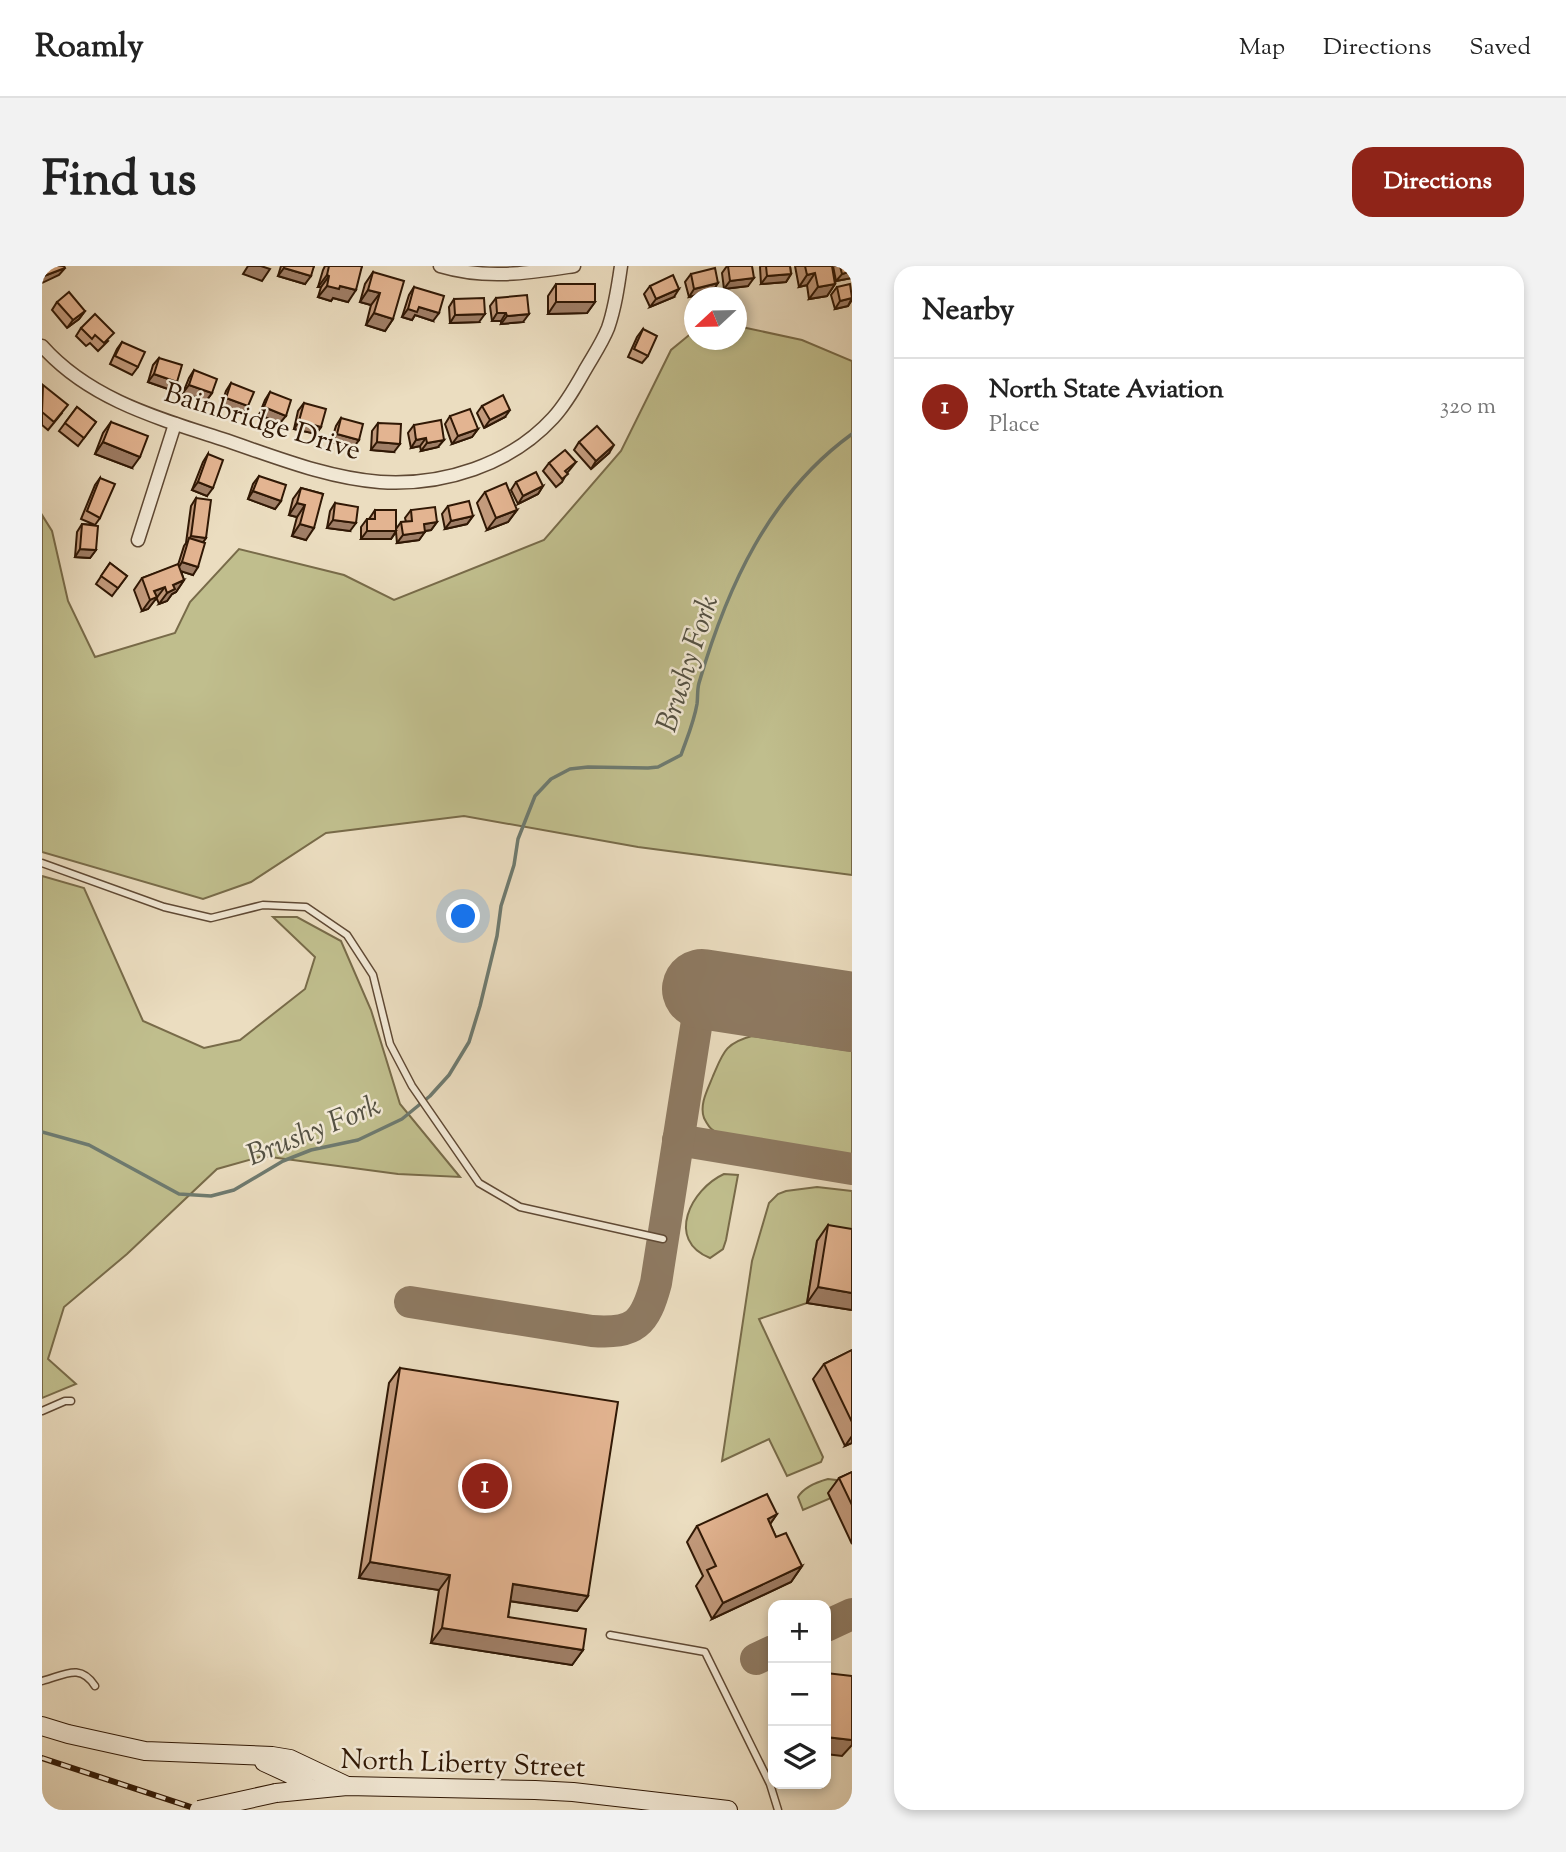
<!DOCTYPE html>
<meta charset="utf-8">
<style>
:root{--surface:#fff;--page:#f2f2f2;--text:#222;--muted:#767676;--line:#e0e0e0;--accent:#8f2418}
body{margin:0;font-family:"Sorts Mill Goudy",serif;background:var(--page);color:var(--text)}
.controls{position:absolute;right:21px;bottom:21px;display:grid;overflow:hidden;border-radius:14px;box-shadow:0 4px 10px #0003}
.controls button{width:63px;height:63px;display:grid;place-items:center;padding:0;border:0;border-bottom:2px solid var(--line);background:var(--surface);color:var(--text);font:35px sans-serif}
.compass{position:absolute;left:642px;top:21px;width:63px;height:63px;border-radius:50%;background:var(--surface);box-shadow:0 4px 10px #0003;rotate:248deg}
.you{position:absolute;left:422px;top:651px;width:24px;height:24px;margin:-18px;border:5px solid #fff;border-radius:50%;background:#1a73e8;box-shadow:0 0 0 10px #1a73e833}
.badge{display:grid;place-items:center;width:46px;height:46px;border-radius:50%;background:var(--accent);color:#fff;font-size:23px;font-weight:700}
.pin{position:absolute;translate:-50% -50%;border:4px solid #fff;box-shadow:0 2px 7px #0006}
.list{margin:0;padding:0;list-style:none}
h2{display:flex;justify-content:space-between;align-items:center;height:91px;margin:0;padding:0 28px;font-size:30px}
h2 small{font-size:23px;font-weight:400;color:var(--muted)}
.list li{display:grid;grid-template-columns:46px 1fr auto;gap:21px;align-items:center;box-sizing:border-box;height:98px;padding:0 28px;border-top:2px solid var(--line)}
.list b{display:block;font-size:26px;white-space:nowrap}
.list p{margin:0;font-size:23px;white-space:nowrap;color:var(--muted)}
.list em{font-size:23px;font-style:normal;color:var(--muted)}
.icon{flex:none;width:38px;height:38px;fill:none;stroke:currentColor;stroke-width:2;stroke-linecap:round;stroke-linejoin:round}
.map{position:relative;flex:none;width:810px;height:1544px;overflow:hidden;border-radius:21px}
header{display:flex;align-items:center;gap:42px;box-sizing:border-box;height:98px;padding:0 35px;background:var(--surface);border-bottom:2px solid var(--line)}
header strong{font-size:33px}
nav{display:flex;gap:38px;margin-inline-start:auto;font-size:24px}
.intro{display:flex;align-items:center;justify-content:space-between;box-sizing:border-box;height:168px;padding:0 42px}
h1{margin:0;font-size:49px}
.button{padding:18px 32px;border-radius:21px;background:var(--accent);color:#fff;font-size:24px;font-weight:700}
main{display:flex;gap:42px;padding:0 42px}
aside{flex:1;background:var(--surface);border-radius:21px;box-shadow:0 4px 10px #0003}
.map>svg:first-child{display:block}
.green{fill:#c0be8d;stroke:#786b49;stroke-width:2}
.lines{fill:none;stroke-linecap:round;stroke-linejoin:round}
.stream{stroke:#6e7a6f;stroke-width:3.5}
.taxiway{stroke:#8e7a62;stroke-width:32}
.runway{stroke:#8e7a62;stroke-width:80}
.lane-casing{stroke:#5f4934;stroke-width:9}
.street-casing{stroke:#5f4934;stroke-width:15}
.secondary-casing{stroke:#301805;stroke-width:20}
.lane{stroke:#f2e9d6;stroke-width:6}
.street{stroke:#f2e9d6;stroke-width:12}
.secondary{stroke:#f2e9d6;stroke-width:18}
.rail-casing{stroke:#301805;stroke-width:6}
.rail{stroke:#f2e9d6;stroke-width:3.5;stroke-dasharray:10;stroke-linecap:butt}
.secondary-bridge-casing{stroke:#301805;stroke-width:20;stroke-linecap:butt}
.secondary-bridge{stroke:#f2e9d6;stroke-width:18}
.wall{fill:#c39b7d;stroke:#301805;stroke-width:2}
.shaded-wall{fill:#9f7e66;stroke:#301805;stroke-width:2}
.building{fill:#e3b491;stroke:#301805;stroke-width:2}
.labels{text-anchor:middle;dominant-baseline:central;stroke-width:5;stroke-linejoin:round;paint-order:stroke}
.street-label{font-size:28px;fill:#301805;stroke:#f2e9d6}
.water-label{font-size:30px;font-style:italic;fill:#545143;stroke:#f2e9d6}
</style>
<header>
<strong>Roamly</strong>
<nav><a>Map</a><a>Directions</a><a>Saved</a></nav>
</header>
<div class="intro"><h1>Find us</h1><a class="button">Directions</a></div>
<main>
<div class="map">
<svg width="810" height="1544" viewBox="0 0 810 1544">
<rect width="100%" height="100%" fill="#ebddc0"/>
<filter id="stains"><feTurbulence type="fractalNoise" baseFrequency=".00286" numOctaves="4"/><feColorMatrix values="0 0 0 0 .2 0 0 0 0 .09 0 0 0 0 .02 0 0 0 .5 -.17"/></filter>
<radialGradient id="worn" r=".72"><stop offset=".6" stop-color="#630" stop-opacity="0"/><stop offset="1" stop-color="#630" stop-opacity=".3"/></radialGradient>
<g class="green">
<polygon points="695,60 760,74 810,95 810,609 596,581 422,550 284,567 209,616 161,633 0,586 0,249 10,265 26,335 53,391 133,367 148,336 197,283 302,309 352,334 502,274 579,185 629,84 652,65 652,74 694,74"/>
<polygon points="0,610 42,622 101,755 162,782 198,774 263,723 273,691 231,651 255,651 299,675 329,744 358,838 418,911 356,908 221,890 175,903 85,988 22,1041 6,1093 34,1118 0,1132"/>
<path d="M710 770 810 785V894C779 889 694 882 672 865 668 863 664 856 662 852 657 838 666 823 671 810 681 787 683 777 710 770Z"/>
<path d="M682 908 696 909 684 974 681 983 668 992C623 974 649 923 682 908Z"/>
<polygon points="775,921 810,925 810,980 775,975 765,1037 717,1053 781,1191 779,1196 745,1210 727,1173 680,1195 710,995 727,937 736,928 744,925"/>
<path d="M786 1213 794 1214 797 1222 789 1232 761 1244 756 1231C762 1221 775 1216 786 1213Z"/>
</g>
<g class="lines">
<path class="stream" d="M0 866 47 879 137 928 169 930 192 924 241 895 269 884 316 874 360 853 388 830 407 809 427 776 438 740 455 670 459 640 472 599 476 573 493 530 509 513 528 503 546 501 606 502 616 501 639 489C645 472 652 456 655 438 656 431 655 424 657 417 685 321 727 228 810 168"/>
<g class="taxiway">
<polyline points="636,874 810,903"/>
<path d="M368 1036 550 1065C593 1068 603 1058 614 1017L660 723"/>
<polyline points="784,1360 810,1348"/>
<polyline points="714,1393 731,1385"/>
</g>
<polyline class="runway" points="660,723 810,746"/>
<defs>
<g id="lane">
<polyline points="0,597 122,641 169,652 221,639 264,641 305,669 331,709 348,778 370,820 437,917 478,941 621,973"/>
<polyline points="0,1145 23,1135 29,1135"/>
<polyline points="568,1369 663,1386 728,1518 736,1544"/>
<path d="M0 1415C23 1409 38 1397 53 1420"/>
</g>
<g id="street">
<path d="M398 0C445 14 485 7 532 0"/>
<path d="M0 80C47 133 115 152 180 173 231 190 284 212 338 216 401 220 468 199 511 152 524 138 534 120 543 104 551 90 560 77 566 62 573 42 576 21 579 0"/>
<polyline points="96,274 133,158"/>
</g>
<g id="secondary">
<polyline points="0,1460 26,1468 103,1485 230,1490 248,1493 305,1520"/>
<polyline points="222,1496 248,1508 269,1523"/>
<polyline points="234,1527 305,1520 493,1524 531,1526 686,1544"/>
</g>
</defs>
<use href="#lane" class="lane-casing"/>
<use href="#street" class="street-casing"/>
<use href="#secondary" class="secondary-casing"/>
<use href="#lane" class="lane"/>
<use href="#street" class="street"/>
<use href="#secondary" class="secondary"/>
<defs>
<polyline id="rail" points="0,1492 158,1544"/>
</defs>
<use href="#rail" class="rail-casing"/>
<use href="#rail" class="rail"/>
<defs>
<polyline id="secondary-bridge" points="157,1544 234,1527"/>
</defs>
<use href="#secondary-bridge" class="secondary-bridge-casing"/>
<use href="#secondary-bridge" class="secondary-bridge"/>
</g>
<g class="wall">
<polygon points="239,0 272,0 263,18 236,10"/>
<polygon points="283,0 320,0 306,36 291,32 289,35 276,31 279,21 276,21 281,4"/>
<polygon points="685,0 710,0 706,20 682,23 680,7"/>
<polygon points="719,0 748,0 749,8 744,16 719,18 718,1"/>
<polygon points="753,0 790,0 793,18 785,30 767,33 765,19 757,21"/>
<polygon points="791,0 810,0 810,12 794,15"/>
<polygon points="331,6 351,53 343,65 324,59 329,39 318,36 323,18"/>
<polygon points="649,8 671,25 647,31 643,16"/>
<polygon points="514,18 553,36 545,47 506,48 506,30"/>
<polygon points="608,20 632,31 608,41 602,28"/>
<polygon points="372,21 391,55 373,49 370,54 360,51 367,29"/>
<polygon points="795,21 810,26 810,34 806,40 793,43 789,29"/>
<polygon points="454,32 481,56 459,58 459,55 450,55 448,40"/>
<polygon points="412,33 437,56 408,57 407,41"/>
<polygon points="15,36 43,45 37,53 25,62 10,44"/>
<polygon points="39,62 66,75 56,85 48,77 44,80 34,70"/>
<polygon points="601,63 606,90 600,97 586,91 595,71"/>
<polygon points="80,76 96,101 90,109 68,98 75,83"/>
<polygon points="117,92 129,124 106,116 111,99"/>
<polygon points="152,104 170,127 164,135 141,127 147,112"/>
<polygon points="189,117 201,148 179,140 184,125"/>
<polygon points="0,120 20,147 6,164 0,159"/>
<polygon points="228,126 238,157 217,149 223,134"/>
<polygon points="262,137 279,161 274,168 252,163 256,145"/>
<polygon points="440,140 463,151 442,162 435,147"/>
<polygon points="35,141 54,156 36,180 17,165"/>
<polygon points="408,150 436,163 430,171 410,178 403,158"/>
<polygon points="299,152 311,182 289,176 294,160"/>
<polygon points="69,156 90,202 53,188 61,167"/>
<polygon points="336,157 352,186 329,184 330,165"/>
<polygon points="372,159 396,181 379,185 378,180 369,182 366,167"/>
<polygon points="537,176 567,187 549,203 532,184"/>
<polygon points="166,188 165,230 150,224 161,196"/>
<polygon points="534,196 525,207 520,216 514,221 501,205 507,197"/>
<polygon points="217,210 239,235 233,243 206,233 211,218"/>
<polygon points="58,212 58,252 53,259 54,284 48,292 33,291 35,266 40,258 53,259 39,253 53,219"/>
<polygon points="474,216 501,220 496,228 476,238 469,224"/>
<polygon points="259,222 281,228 264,274 250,270 255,251 247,249 251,233"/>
<polygon points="443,226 475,244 466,256 445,264 435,237"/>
<polygon points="154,232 164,272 161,276 151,309 139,305 142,314 134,326 130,328 125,335 117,338 115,333 113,334 106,343 100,345 92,324 100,312 136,299 142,280 144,277 149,240"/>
<polygon points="293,237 308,265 285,262 288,245"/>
<polygon points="406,240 431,250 425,258 403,263 400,248"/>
<polygon points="333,244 354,263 359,256 364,256 363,252 369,244 395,256 389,264 383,265 377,274 355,277 354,266 349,273 319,273 319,261 325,253 327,253"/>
<polygon points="68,297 85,310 70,330 54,318"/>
<polygon points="786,959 810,1044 765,1037 775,975"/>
<polygon points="810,1084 810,1177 803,1180 771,1113 782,1098"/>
<polygon points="358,1102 546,1330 535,1345 468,1335 466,1351 541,1384 530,1399 389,1377 397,1324 317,1312 347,1117"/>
<polygon points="810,1206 810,1278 786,1227 797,1212"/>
<polygon points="735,1248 728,1258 734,1271 760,1300 749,1316 670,1353 654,1320 661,1310 645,1276 655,1260"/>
<polygon points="731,1431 731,1460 729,1454"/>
</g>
<g class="shaded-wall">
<polygon points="206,0 219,0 228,3 220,15 201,8"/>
<polygon points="23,2 17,9 0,17 0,13 2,10"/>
<polygon points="242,2 269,10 263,18 236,10"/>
<polygon points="810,5 810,12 794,15 800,8"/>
<polygon points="773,7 765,19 757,21 765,9"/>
<polygon points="749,8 744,16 719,18 725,10"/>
<polygon points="285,9 287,10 279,21 276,21"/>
<polygon points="712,12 706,20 682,23 688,15"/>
<polygon points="676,17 671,25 647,31 652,23"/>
<polygon points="793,18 785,30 767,33 776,21"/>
<polygon points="285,20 298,20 314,24 306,36 291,32 289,35 276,31"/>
<polygon points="637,23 632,31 608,41 614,33"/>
<polygon points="326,24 338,27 329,39 318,36"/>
<polygon points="810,32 806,40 793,43 798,35"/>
<polygon points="514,36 553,36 545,47 506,48"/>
<polygon points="377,41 397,47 391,55 373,49 370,54 360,51 366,43"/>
<polygon points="43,45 37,53 25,62 31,54"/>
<polygon points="332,47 351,53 343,65 324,59"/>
<polygon points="455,47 464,47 459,55 450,55"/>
<polygon points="443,48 437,56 408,57 413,49"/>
<polygon points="487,48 481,56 459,58 465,50"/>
<polygon points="112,108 135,116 129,124 106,116"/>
<polygon points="147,119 170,127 164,135 141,127"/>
<polygon points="184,132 206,140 201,148 179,140"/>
<polygon points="222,141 244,150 238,157 217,149"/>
<polygon points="468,144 463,151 442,162 448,154"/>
<polygon points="257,155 279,161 274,168 252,163"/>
<polygon points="436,163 430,171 410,178 416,170"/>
<polygon points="295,168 317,174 311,182 289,176"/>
<polygon points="384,172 378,180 369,182 374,174"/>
<polygon points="402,174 396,181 379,185 385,177"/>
<polygon points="61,176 98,191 90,202 53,188"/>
<polygon points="335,176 358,178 352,186 329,184"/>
<polygon points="572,179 567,187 549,203 554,195"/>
<polygon points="156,216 171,222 165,230 150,224"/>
<polygon points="501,220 496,228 476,238 481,230"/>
<polygon points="211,225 239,235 233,243 206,233"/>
<polygon points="255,237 263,239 255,251 247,249"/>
<polygon points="475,244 466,256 445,264 454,252"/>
<polygon points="431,250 425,258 403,263 409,255"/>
<polygon points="291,254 314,257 308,265 285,262"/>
<polygon points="395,256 389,264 376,266 382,258"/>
<polygon points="258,258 272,262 264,274 250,270"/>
<polygon points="325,265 354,265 349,273 319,273"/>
<polygon points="383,266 377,274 355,277 361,269"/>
<polygon points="149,270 164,272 159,279 147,273"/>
<polygon points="38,283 54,284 48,292 33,291"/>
<polygon points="140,296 156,301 151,309 135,304"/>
<polygon points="142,314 134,326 130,328 125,335 117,338 131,319"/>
<polygon points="123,321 106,343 100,345 108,334 112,325"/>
<polygon points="776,1021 810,1027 810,1044 765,1037"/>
<polygon points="810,1170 810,1177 803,1180"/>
<polygon points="735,1248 724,1264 726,1253"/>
<polygon points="328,1296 408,1309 397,1324 317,1312"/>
<polygon points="760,1300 749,1316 670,1353 681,1337"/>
<polygon points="471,1318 546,1330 535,1345 460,1334"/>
<polygon points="400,1362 541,1384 530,1399 389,1377"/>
<polygon points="784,1471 810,1474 810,1479 800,1490 784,1488"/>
</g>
<g class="building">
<polygon points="0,0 22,0 23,2 2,10 0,5"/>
<polygon points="242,0 272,0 269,10 242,2"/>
<polygon points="287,0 320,0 314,24 298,20 297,23 285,20 287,10 285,9"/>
<polygon points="686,0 710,0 712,12 688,15"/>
<polygon points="724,0 748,0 749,8 725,10"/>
<polygon points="763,0 790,0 793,18 776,21 773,7 765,9"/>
<polygon points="798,0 810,0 810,5 800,8"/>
<polygon points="673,2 676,17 652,23 649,8"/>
<polygon points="331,6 362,15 351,53 332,47 338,27 326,24"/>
<polygon points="631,9 637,23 614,33 608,20"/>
<rect x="514" y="18" width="39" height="18"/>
<polygon points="808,18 810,32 798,35 795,21"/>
<polygon points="372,21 402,30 397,47 377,41 375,46 366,43"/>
<polygon points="27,26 43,45 31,54 15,36"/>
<polygon points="485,29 487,48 465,50 464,47 455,47 454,32"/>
<polygon points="442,32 443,48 413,49 412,33"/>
<polygon points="53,48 72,67 62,77 53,69 50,73 39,62"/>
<polygon points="601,63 615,70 606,90 592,83"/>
<polygon points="80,76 103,86 96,101 73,90"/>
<polygon points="117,92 140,99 135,116 112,108"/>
<polygon points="152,104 175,113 170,127 147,119"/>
<polygon points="189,117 212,126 206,140 184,132"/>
<polygon points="1,119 26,139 12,156 0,146"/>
<polygon points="228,126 249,134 244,150 222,141"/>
<polygon points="461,129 468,144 448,154 440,140"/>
<polygon points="262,137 284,143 279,161 257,155"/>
<polygon points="35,141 54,156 42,172 23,157"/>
<polygon points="428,143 436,163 416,170 408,150"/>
<polygon points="299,152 321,158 317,174 295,168"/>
<polygon points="399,154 402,174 385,177 384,172 374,174 372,159"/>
<polygon points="69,156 106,170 98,191 61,176"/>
<polygon points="336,157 359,158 358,178 335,176"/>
<polygon points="555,160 572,179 554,195 537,176"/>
<polygon points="523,184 534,196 523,205 526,208 520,213 507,197"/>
<polygon points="166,188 181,194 171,222 156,216"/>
<polygon points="494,206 501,220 481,230 474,216"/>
<polygon points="217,210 244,219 239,235 211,225"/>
<polygon points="58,212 73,218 58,252 45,245"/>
<polygon points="464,217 475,244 454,252 443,226"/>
<polygon points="259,222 281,228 272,262 258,258 263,239 255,237"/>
<polygon points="154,232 169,234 164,272 149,270"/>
<polygon points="427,235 431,250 409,255 406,240"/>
<polygon points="293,237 316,241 314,257 291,254"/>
<polygon points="393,241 395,256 382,258 383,266 361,269 359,256 370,255 369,244"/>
<polygon points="333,244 354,244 354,265 325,265 325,253 333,253"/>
<polygon points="40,258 56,260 54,284 38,283"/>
<polygon points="147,272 163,277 156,301 140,296"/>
<polygon points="68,297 85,310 76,322 59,310"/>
<polygon points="136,298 142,314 131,319 133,323 125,327 123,321 112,325 115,331 108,334 100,312"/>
<polygon points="786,959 810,963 810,1027 776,1021"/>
<polygon points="810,1084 810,1156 782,1098"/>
<polygon points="358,1102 576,1136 546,1330 471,1318 466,1351 544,1363 541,1384 400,1362 408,1309 328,1296"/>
<polygon points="810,1206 810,1239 797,1212"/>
<polygon points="725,1228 735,1248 726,1253 734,1271 744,1267 760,1300 681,1337 665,1304 674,1300 655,1260"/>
<polygon points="784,1407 810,1410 810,1474 784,1471"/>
</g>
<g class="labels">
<g class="street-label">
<text transform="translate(220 157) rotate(17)">Bainbridge Drive</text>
<text transform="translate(421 1499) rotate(2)">North Liberty Street</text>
</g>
<g class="water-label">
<text transform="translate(647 398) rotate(-72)">Brushy Fork</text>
<text transform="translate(272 866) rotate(-22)">Brushy Fork</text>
</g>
</g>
<rect width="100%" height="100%" filter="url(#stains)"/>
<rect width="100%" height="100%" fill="url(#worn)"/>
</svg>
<div class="controls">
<button>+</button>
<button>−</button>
<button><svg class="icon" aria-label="layers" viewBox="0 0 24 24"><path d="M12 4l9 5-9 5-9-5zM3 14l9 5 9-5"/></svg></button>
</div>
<svg class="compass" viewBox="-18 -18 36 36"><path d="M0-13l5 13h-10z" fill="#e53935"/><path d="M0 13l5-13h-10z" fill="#767676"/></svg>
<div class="you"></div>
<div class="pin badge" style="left:443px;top:1220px">1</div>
</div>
<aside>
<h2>Nearby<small></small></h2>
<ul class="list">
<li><span class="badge">1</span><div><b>North State Aviation</b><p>Place</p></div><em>320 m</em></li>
</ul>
</aside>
</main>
